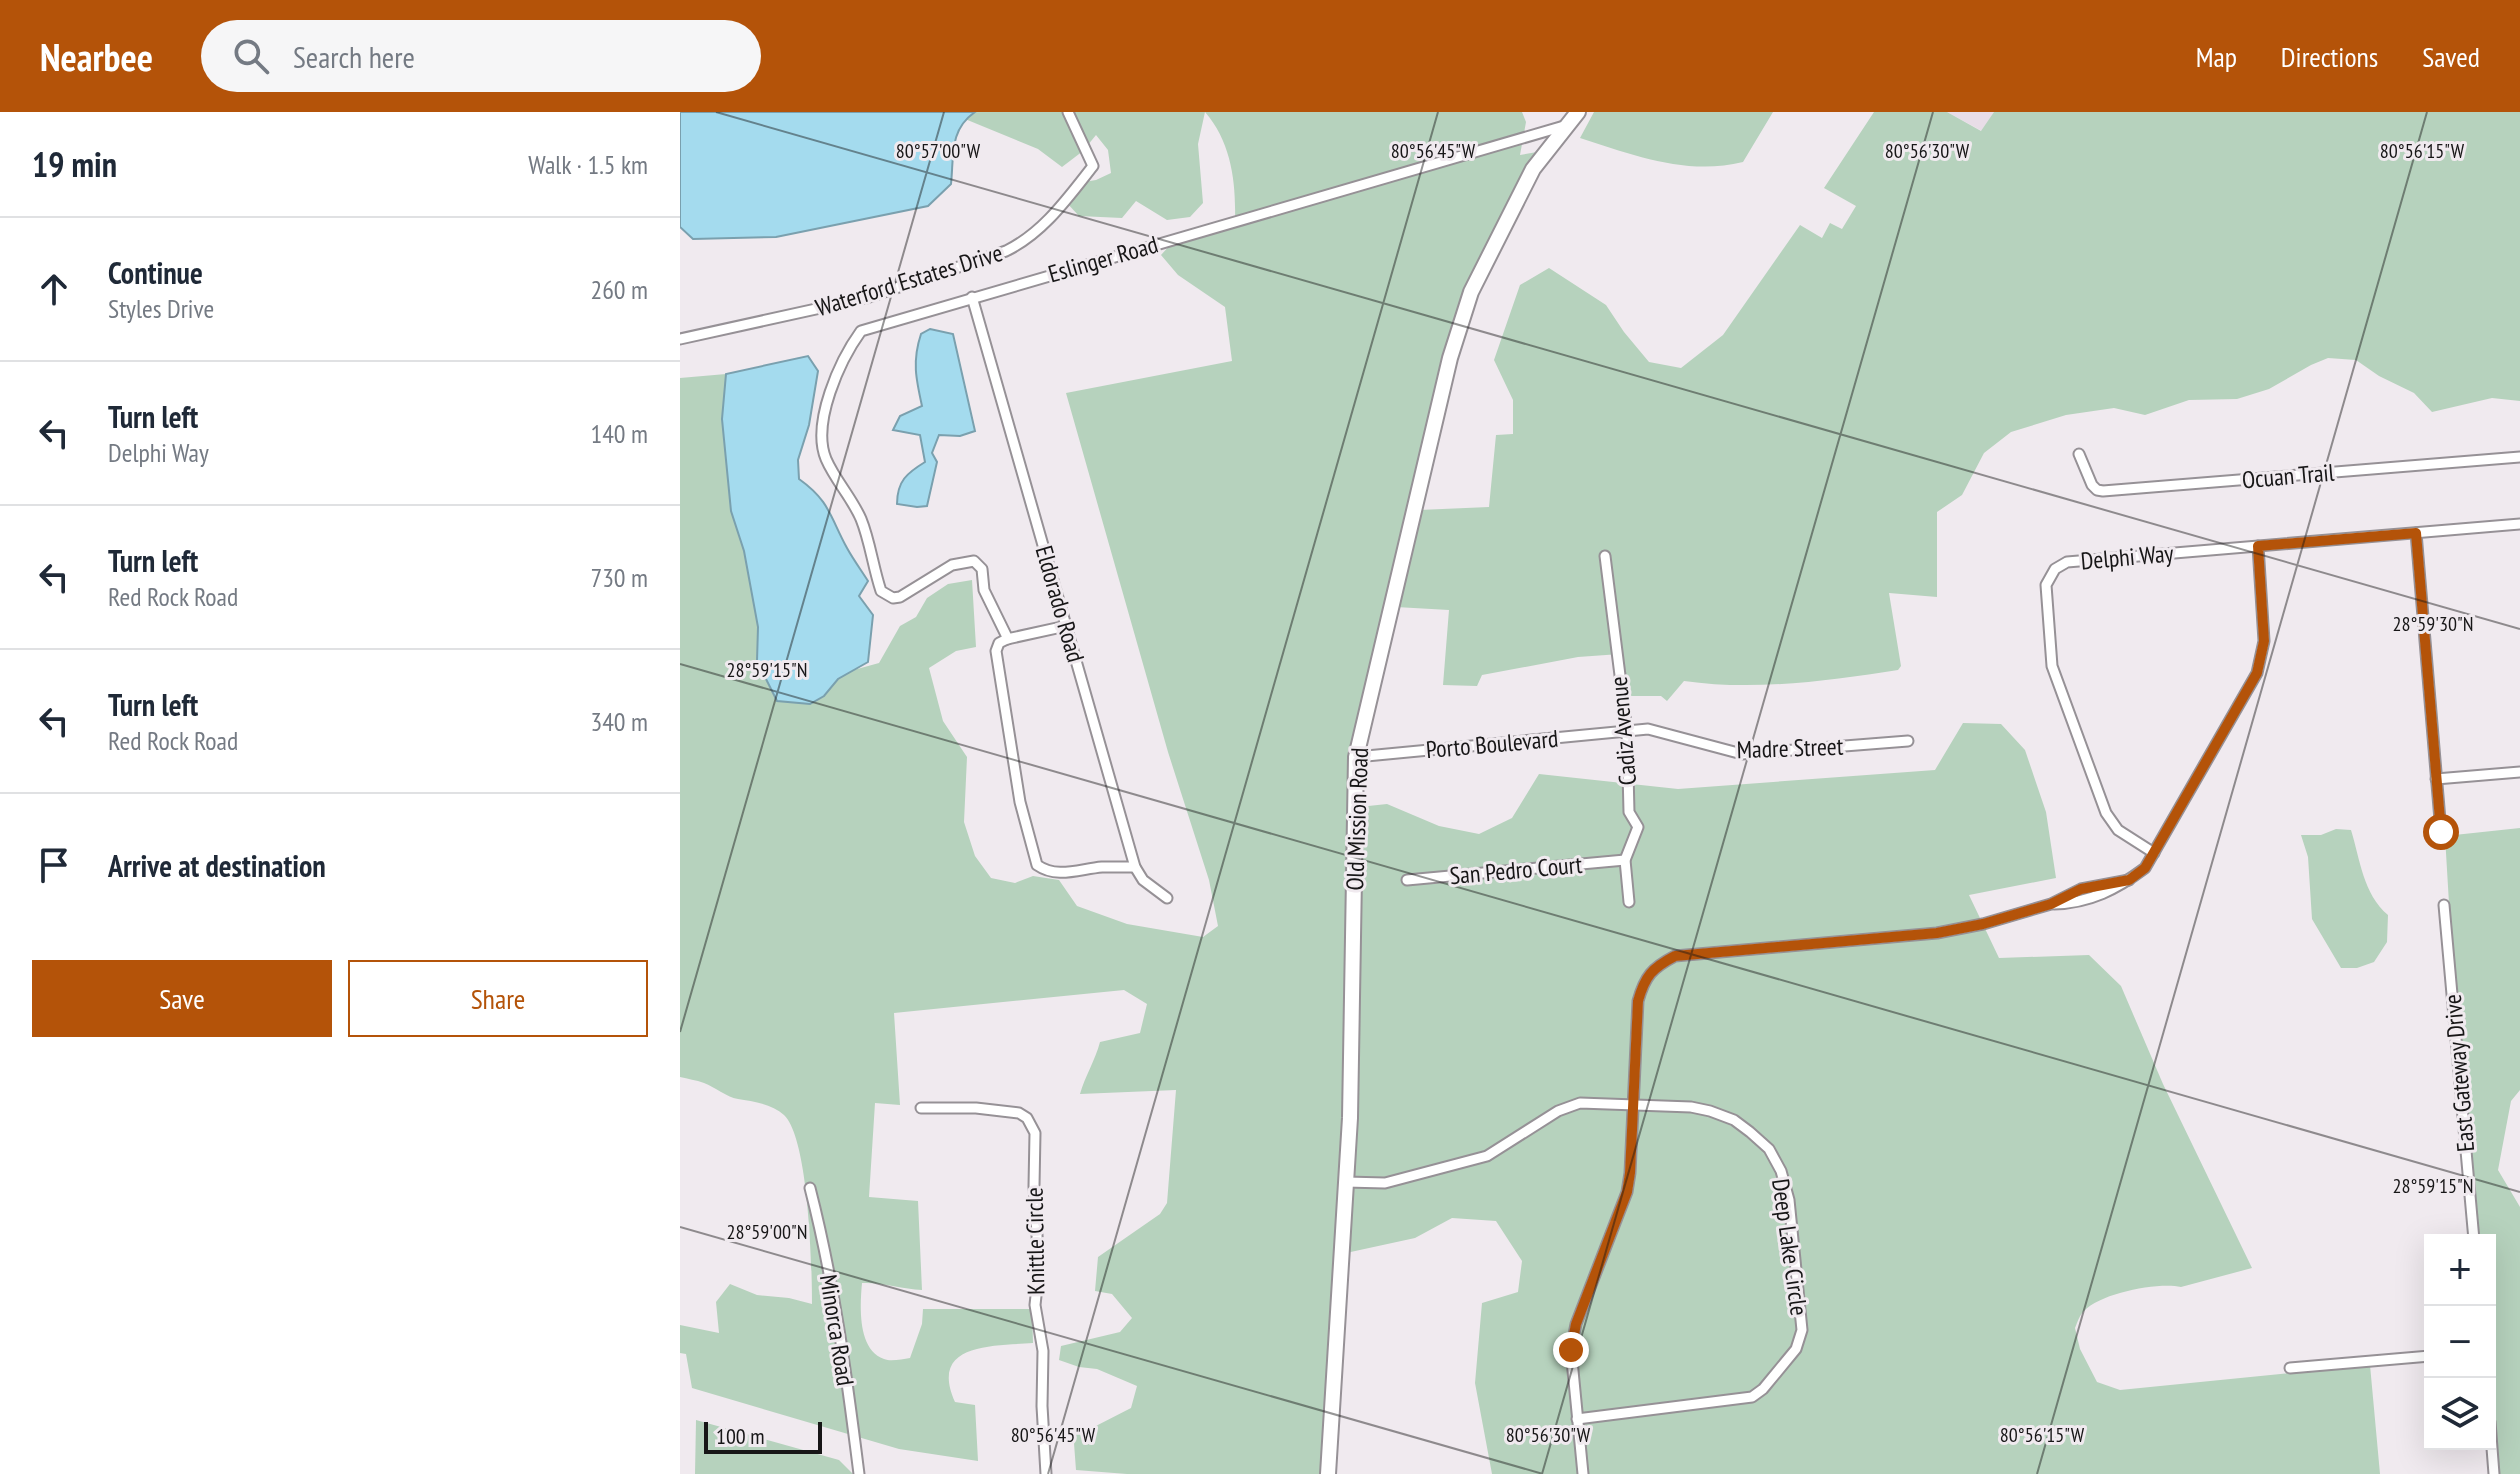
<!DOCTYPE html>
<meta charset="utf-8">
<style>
:root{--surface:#fff;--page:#f6f6f7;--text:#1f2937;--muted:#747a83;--line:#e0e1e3;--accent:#b45309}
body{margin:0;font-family:"PT Sans Narrow",sans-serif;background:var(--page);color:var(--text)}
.controls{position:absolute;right:24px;bottom:24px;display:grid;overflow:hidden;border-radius:0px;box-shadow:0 8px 32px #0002}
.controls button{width:72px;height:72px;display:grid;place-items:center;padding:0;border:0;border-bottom:2px solid var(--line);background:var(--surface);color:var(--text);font:40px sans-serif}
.scale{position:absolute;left:24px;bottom:20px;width:118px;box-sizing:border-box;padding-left:8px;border:4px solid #171617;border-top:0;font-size:22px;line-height:28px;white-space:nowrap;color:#171617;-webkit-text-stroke:6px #f0eaef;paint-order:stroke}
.stop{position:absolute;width:24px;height:24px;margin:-18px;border:6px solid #b45309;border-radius:50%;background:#fff}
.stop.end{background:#b45309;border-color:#fff;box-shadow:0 2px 8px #0008}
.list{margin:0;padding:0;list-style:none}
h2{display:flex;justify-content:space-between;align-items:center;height:104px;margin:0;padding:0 32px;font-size:34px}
h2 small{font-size:26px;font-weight:400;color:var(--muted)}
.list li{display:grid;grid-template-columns:52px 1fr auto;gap:24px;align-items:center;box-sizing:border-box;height:144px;padding:0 32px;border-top:2px solid var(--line)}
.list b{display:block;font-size:30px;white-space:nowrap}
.list p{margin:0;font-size:26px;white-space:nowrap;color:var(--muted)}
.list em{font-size:26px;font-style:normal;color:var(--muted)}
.actions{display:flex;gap:16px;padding:24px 32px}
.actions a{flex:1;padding:18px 0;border:2px solid var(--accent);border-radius:0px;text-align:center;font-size:28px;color:var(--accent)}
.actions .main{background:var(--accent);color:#fff}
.icon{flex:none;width:44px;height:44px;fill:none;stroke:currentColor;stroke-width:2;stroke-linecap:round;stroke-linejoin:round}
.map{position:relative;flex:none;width:1840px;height:1362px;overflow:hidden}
header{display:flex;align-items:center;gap:48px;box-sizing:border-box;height:112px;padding:0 40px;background:var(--accent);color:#fff}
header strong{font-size:38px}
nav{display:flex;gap:44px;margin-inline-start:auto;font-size:28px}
.search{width:560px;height:72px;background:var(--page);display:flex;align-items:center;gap:20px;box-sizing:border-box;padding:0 28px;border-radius:44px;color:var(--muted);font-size:30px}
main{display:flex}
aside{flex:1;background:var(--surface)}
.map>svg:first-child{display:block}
.built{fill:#e8dde7}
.green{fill:#b6d2bd}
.water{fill:#a4dbee;stroke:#7aa0ae;stroke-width:2}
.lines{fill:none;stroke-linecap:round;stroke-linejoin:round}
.street-casing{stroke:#969196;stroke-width:13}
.secondary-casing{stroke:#969196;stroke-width:18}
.street{stroke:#fff;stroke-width:9}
.secondary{stroke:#fff;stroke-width:14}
.route{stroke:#b45309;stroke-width:10}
.ticks{fill:none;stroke:#171617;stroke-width:2;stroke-opacity:0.45}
.labels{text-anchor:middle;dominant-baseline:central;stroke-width:6;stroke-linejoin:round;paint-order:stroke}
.street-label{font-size:24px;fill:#171617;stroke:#f0eaef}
.ticks-label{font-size:20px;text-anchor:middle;fill:#171617;stroke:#f0eaef;stroke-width:6;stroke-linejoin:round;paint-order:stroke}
</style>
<header>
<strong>Nearbee</strong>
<div class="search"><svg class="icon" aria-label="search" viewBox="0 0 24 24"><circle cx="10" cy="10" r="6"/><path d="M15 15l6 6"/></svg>Search here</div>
<nav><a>Map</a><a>Directions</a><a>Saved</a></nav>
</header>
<main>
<aside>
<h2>19 min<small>Walk · 1.5 km</small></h2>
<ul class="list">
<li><svg class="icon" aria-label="ahead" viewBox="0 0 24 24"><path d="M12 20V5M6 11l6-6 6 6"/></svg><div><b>Continue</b><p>Styles Drive</p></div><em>260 m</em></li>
<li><svg class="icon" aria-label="left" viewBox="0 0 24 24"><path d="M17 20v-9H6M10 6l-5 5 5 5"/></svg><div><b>Turn left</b><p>Delphi Way</p></div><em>140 m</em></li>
<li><svg class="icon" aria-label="left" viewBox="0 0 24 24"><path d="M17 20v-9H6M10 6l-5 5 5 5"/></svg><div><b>Turn left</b><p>Red Rock Road</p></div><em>730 m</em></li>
<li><svg class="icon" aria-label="left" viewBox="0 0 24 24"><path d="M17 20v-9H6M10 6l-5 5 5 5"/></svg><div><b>Turn left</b><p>Red Rock Road</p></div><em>340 m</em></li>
<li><svg class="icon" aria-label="arrive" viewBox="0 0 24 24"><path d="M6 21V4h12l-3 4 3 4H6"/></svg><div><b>Arrive at destination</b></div></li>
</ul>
<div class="actions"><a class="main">Save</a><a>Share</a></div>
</aside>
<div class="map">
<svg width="1840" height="1362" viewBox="0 0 1840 1362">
<rect width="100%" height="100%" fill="#f0eaef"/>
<polygon class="built" points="1267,0 1314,0 1302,19"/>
<g class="green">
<path d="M295 0H842L846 10 840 43 857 40 787 178 687 576 665 867 662 1021 644 1362H447L396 1358 393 1318 410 1317 451 1296 457 1274 417 1257 399 1255 379 1248 381 1234 440 1220 452 1206 432 1182 415 1179 418 1145 480 1102 487 1091 496 978 400 982C405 964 415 949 420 930L460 921 467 892 444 878 214 901 220 993 195 991 189 1085 238 1089 242 1178C222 1177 202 1170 182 1171 180 1193 177 1238 204 1247 211 1250 222 1247 230 1246L242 1212 243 1197H352L353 1231C315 1234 248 1230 275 1290L295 1293 298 1349 219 1337 12 1276 6 1242 0 1241V1213L39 1221 36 1190 50 1172 77 1183 109 1186 132 1192C132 1155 129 1027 104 1003 92 992 72 989 58 987 46 985 35 975 24 971 16 968 8 967 0 965V266L46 262 42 307 51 399 64 439 78 515 77 549 96 589 130 592 144 584 158 567 170 559 199 551 220 514 236 505 247 486 268 472 292 468 296 535 276 539 249 556 263 609 287 645 284 710 295 744 311 766 335 771 353 764 379 768 397 794 447 812 523 825 538 814 529 768 488 640 386 281 552 249 545 195 498 163 481 143 501 121 555 107C556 69 551 30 525 0L518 32 523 91 510 105 487 108 456 89 442 106 399 104 386 90 392 72 416 68 431 61 428 38 416 23 403 39 382 55 358 37 285 7Z"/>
<path d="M914 0H1093L1063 50C1007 64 953 43 900 26Z"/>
<path d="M1194 0H1267L1301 19 1314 0H1840V289L1812 286 1752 300 1734 281 1699 264 1676 248 1648 246 1631 253 1589 277 1557 287 1509 288 1465 303 1434 296 1386 303 1331 320 1304 341 1282 383 1257 400V485L1209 481 1221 554 1218 558C1149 569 1073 579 1004 569L987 589 981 584H951C945 569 948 558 940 542L898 545 802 563 797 574 763 573 769 498 716 495 739 398 809 395 816 323 833 322V288L814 248 840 173 869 156 926 193 944 220 969 250 1001 256 1043 223 1120 113 1142 126 1150 111 1162 117 1176 94 1144 76Z"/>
<path d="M1283 611 1321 612 1345 638 1366 700 1376 766 1289 783 1319 846 1409 843 1441 874 1483 972 1572 1156 1501 1175C1478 1170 1421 1181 1404 1199 1400 1202 1397 1211 1395 1216L1400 1237 1417 1270 1440 1278 1690 1253 1700 1362H812L795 1271 802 1191 838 1180 842 1149 816 1109 772 1106 735 1126 666 1141 679 695 707 692 759 714 799 722 832 706 859 662 998 677 1255 658Z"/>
<polygon points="1840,716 1840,978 1831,989 1818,1058 1840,1095 1840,1362 1813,1362 1810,1332 1810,1128 1789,1128 1765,724"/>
<path d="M1656 717 1671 718C1680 747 1683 782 1708 803L1707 830 1694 850 1677 856H1661L1632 807 1628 745 1621 723H1641Z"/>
<polygon points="16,1308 159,1348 173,1362 15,1362"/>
</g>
<g class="water">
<path d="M0 0H295C269 18 274 44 271 72L248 94 96 125 13 127 0 115Z"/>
<path d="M250 217 273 222 295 319 280 324 259 323 252 341 257 350 247 394 237 395 217 392C217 369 227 361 245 350L240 323 213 318 220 304 242 294C236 267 232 249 241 222Z"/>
<path d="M128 244 138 259 129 313 118 348 119 367C150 389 150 405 167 436 173 447 181 458 188 469L179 484 193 503 188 550 158 567 144 584 130 592 97 589 77 549 78 515 64 439 51 399 42 307 46 262Z"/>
</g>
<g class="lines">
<defs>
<g id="street">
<polyline points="292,185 455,755 463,768 487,786"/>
<path d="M0 227 186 186 326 139C363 121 387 87 413 54L388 0"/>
<polyline points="1399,342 1412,373 1417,378 1423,379 1840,345"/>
<polyline points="1736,421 1761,720"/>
<polyline points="925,444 947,619 949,700 958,715 945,748 949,790"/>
<path d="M386 514 327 527 319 531 316 539 340 690 357 753C377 767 399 757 422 755 433 755 444 755 455 755"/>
<path d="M328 527 304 478 302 457 294 449 272 453 220 485 213 486 201 479C193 455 190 429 181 407 172 386 155 368 146 347 131 311 160 248 181 219L884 14"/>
<polyline points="676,645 968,617 1062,642 1228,629"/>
<polyline points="1756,667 1840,660"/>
<polyline points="1474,741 1438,718 1426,701 1372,554 1366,473 1375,457 1387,450 1840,412"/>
<polyline points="727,768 945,748"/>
<path d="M1374 792C1410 791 1437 777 1465 756L1577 561 1584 529 1578 434"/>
<polyline points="1764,793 1794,1128"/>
<polyline points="241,996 296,996 339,1001 347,1006 355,1021 354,1074 359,1156 355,1193 363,1239 362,1294 366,1362"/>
<polyline points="666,1070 705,1071 807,1044 878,999 900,991 1011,995 1030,999 1054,1008 1070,1020 1089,1037 1101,1059 1109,1088 1122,1218 1116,1237 1083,1277 1072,1285 897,1307"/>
<path d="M130 1076C154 1169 167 1266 179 1362"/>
<polyline points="1610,1256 1750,1244"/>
<polyline points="1810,1310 1814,1362"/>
<path d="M903 1362 891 1238 896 1212 947 1080 950 1061 958 889C965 864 972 856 995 844L1257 821 1303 812 1371 792 1401 777 1449 768"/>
</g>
<polyline id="secondary" points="648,1362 670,1006 676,645 770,246 791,180 853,57 898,0"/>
</defs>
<use href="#street" class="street-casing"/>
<use href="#secondary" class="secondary-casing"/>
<use href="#street" class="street"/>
<use href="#secondary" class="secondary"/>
</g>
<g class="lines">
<path class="route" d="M891 1238 896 1212 947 1080 950 1061 958 889C965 864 972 856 995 844L1257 821 1303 812 1371 792 1401 777 1449 768 1465 756 1577 561 1584 529 1578 434 1736 421 1761 720"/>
</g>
<path class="ticks" d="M36 0 1840 517M0 552 1840 1080M0 920 264 0M0 1115 863 1362M368 1362 758 0M862 1362 1253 0M1357 1362 1747 0"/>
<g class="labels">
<g class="street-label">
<text transform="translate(423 147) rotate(-16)">Eslinger Road</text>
<text transform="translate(229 168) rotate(-17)">Waterford Estates Drive</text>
<text transform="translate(1608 364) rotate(-5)">Ocuan Trail</text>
<text transform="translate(1447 445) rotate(-5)">Delphi Way</text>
<text transform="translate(380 492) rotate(74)">Eldorado Road</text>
<text transform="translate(943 619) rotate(-95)">Cadiz Avenue</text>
<text transform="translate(812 632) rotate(-5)">Porto Boulevard</text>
<text transform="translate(1110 636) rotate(-2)">Madre Street</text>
<text transform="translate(677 707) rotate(-88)">Old Mission Road</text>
<text transform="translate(836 758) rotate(-5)">San Pedro Court</text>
<text transform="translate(1779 961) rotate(-95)">East Gateway Drive</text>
<text transform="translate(355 1129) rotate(-91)">Knittle Circle</text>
<text transform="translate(1110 1135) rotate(82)">Deep Lake Circle</text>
<text transform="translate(157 1218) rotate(81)">Minorca Road</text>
</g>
</g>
<g class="ticks-label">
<text x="258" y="46">80°57'00"W</text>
<text x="753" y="46">80°56'45"W</text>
<text x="1247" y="46">80°56'30"W</text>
<text x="1742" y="46">80°56'15"W</text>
<text x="1753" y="519">28°59'30"N</text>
<text x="87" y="565">28°59'15"N</text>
<text x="1753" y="1081">28°59'15"N</text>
<text x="87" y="1127">28°59'00"N</text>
<text x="373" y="1330">80°56'45"W</text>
<text x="868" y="1330">80°56'30"W</text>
<text x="1362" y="1330">80°56'15"W</text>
</g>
</svg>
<div class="controls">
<button>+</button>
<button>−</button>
<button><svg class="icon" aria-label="layers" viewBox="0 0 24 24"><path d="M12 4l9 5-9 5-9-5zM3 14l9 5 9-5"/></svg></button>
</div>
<div class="scale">100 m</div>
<div class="stop" style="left:1761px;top:720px"></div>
<div class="stop end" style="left:891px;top:1238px"></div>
</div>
</main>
